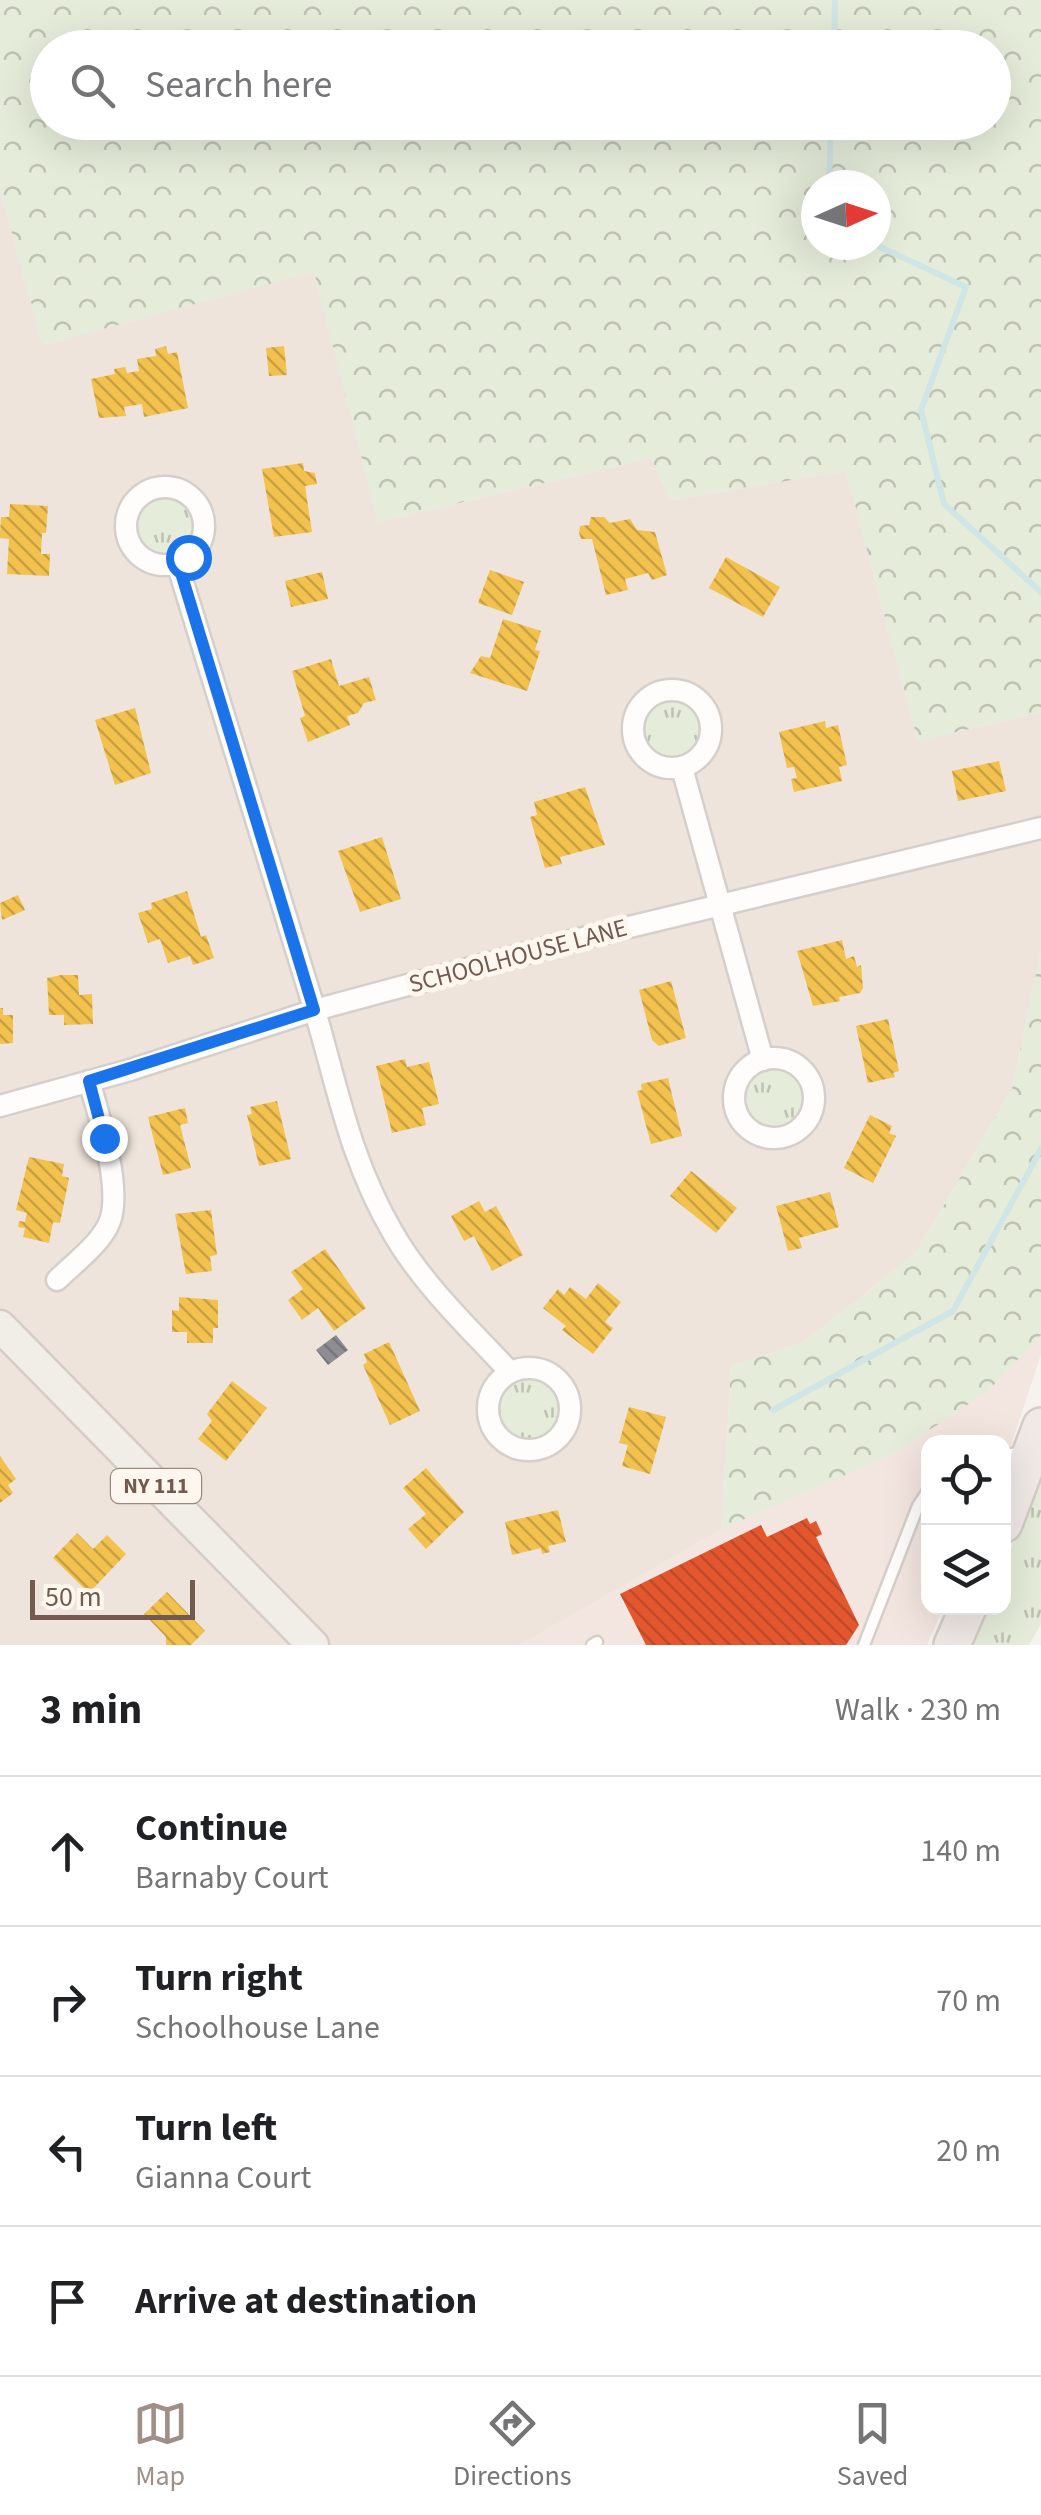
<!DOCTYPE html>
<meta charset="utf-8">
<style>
:root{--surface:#fff;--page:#f2f2f2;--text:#202124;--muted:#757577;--line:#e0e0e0;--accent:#a08f86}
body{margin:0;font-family:"Source Sans 3",sans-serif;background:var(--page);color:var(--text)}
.controls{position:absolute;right:30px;bottom:30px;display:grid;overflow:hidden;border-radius:20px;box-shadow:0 10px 40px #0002}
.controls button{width:90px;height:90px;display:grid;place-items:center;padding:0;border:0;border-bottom:2px solid var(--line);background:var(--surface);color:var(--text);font:50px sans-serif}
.compass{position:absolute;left:801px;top:170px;width:90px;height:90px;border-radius:50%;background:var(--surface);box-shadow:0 10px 40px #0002;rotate:87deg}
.scale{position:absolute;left:30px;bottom:25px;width:165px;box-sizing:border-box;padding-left:10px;border:5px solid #725a4f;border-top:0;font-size:28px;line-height:35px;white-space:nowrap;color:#725a4f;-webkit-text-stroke:8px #fdf7ef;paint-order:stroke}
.stop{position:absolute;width:30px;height:30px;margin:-22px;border:8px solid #1a73e8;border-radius:50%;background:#fff}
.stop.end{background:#1a73e8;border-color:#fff;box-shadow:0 2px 10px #0008}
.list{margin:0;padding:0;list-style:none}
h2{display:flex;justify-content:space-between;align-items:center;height:130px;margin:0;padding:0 40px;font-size:42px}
h2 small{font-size:32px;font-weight:400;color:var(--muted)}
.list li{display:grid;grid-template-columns:65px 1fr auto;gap:30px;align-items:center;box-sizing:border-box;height:150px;padding:0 40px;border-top:2px solid var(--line)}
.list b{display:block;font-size:38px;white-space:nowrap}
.list p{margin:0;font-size:32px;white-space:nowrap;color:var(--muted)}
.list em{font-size:32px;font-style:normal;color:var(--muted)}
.icon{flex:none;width:55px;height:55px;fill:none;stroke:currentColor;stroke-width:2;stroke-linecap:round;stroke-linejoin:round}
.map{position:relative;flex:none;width:1041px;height:1645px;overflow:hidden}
.search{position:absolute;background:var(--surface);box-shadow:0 10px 40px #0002;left:30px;right:30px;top:30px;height:110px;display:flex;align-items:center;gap:25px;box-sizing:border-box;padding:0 35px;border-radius:55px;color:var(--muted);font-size:38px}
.sheet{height:730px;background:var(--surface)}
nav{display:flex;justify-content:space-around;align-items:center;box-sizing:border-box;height:140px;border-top:2px solid var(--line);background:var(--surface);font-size:28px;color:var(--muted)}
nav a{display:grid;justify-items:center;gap:5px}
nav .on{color:var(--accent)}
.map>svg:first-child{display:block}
.residential{fill:#eee4db}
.commercial{fill:#f3e5df}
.grass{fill:url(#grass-tufts)}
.forest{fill:url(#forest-crowns);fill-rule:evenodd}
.homes{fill:url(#homes-back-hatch)}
.shops{fill:url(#shops-back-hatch)}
.industry{fill:url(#industry-back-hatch)}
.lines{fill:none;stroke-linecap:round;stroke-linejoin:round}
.stream{stroke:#d0e5e5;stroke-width:6}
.lane-casing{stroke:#d5cfcb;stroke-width:15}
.street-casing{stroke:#d5cfcb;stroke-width:25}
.primary-casing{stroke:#d5ccc8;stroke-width:35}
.highway-casing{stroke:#d5ccc8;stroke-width:40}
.lane{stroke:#fefdfc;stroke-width:10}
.street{stroke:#fefdfc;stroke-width:20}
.primary{stroke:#f1ede7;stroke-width:30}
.highway{stroke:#f0e9e6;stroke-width:35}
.route{stroke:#1a73e8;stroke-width:12}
.labels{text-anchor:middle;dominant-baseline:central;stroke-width:10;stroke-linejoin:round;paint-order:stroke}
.shield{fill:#fdf7ef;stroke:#9c897f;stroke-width:2.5}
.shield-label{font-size:22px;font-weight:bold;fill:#725a4f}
.street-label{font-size:25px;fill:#725a4f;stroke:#fdf7ef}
</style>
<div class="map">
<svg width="1041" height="1645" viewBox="0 0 1041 1645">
<defs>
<pattern id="grass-tufts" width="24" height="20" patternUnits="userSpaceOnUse" patternTransform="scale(2.5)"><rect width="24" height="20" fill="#e5ecd9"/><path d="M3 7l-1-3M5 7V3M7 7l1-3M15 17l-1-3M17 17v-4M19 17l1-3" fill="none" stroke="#bec2b2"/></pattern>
<pattern id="forest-crowns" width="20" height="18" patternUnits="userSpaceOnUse" patternTransform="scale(2.5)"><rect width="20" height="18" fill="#e5ecd9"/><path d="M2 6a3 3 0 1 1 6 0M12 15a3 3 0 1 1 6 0" fill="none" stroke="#bec2b2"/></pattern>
<pattern id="homes-back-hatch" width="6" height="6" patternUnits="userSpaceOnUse" patternTransform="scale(2.5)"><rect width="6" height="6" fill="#f2c14e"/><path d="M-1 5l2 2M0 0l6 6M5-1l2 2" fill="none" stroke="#c8a043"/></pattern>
<pattern id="shops-back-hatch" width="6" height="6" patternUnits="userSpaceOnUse" patternTransform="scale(2.5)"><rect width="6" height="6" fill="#e4572e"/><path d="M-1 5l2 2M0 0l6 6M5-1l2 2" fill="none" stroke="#bd4b2a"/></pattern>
<pattern id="industry-back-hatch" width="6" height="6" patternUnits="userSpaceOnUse" patternTransform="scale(2.5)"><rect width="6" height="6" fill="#8d8d92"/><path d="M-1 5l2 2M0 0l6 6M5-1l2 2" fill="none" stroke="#78767a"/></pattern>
</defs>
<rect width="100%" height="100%" fill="#f6f2ed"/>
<polygon class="residential" points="0,190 43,345 314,271 378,522 651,458 671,500 846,471 918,741 1041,712 1041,951 1012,1089 916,1253 803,1343 731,1366 722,1529 520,1645 0,1645"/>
<polygon class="commercial" points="1041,1335 1041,1354 1004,1466 1004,1442 928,1442 928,1608 943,1608 927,1645 520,1645 722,1529 895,1453 988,1391"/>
<g class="grass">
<circle cx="165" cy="525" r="31"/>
<circle cx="672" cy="731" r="31"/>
<circle cx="774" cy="1098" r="33"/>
<circle cx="529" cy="1410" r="33"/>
<polygon points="1041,1475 1041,1624 1029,1645 969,1645 985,1608 1004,1608 1004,1566"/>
</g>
<g class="forest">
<path d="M0 0H1041V712L918 741 846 471 671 500 651 458 378 522 314 272 43 345 0 190ZM48 48H994V122H48ZM816 185H876V245H816Z"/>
<polygon points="1041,951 1041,1335 988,1391 895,1453 722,1529 731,1366 803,1343 916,1253 1012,1089"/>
</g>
<g class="homes">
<polygon points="166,346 168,354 177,352 188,408 144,417 142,404 124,407 126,416 99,418 91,379 115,374 114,369 125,367 127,373 139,371 137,359 156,356 155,349"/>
<polygon points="284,346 287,375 269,376 266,348"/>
<polygon points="303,463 304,471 315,473 317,484 305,486 312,532 274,537 262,469"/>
<polygon points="10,504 48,506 46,533 42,533 41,554 50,554 49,576 7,574 9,539 0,538 0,534 1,517 9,517"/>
<polygon points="591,517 604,517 610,523 630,519 637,530 655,532 667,575 652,580 648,573 625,579 628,590 606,595 592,539 581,539 579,533 580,526 589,525"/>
<polygon points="726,557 780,587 763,617 709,588"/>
<polygon points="490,570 524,582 512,615 478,603"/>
<polygon points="322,572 328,599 291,607 285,581"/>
<polygon points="503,619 541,631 535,650 540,651 527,691 470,673 481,656 490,658"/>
<polygon points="331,659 339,686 369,677 376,700 364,703 358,713 347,716 350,725 308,742 300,718 305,716 292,671"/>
<polygon points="135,708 151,773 115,785 95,720"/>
<polygon points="825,721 826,728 838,725 847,765 839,767 842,781 794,792 791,779 797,778 794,767 787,768 779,732"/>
<polygon points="999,761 1006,791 958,801 952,771"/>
<polygon points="585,787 605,845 560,857 562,864 545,868 530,817 537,815 534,802"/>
<polygon points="382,837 401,899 360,912 338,851"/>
<polygon points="187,891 201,937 206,935 214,958 193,965 190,956 168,963 160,939 148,943 138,913 152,909 151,903"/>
<polygon points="18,895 25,910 2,920 0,903"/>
<polygon points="842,940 846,959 854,956 857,967 861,965 863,988 860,993 839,997 840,1001 813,1006 797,951"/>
<polygon points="61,975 78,975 79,995 92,994 93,1024 64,1025 64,1015 49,1015 47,978"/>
<polygon points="671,981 686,1038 659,1046 652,1040 639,990"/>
<polygon points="0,1008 3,1008 3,1015 13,1015 13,1043 0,1044"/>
<polygon points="888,1019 899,1071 893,1073 895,1077 868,1083 856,1026"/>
<polygon points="405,1059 407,1067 429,1062 439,1104 422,1108 426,1125 392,1133 376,1066"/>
<polygon points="668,1078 682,1136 651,1144 637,1091 642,1090 641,1084"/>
<polygon points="277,1101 291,1159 259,1166 247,1115 252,1114 250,1107"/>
<polygon points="185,1108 188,1123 180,1125 191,1168 163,1175 148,1117"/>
<polygon points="870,1115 892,1126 889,1133 896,1136 873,1183 844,1168"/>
<polygon points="29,1157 64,1164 62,1176 69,1178 60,1223 53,1222 49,1243 23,1237 25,1228 18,1227 19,1221 25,1222 27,1213 16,1210"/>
<polygon points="691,1171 737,1208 716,1233 670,1196"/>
<polygon points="830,1192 839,1227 799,1238 802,1248 788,1251 776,1206"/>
<polygon points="479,1201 485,1212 496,1206 523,1255 492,1271 474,1236 464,1241 451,1216"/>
<polygon points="211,1210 217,1255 210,1256 212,1271 186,1274 175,1214"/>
<polygon points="325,1249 366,1308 334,1331 318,1308 302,1320 288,1300 303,1289 291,1272"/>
<polygon points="598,1283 621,1302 605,1322 613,1328 593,1354 562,1330 566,1326 543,1308 558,1289 564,1295 570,1287 586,1299"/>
<polygon points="179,1297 218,1300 218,1328 213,1328 213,1343 187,1343 187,1332 172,1332 172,1310 179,1311"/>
<polygon points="389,1342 420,1411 390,1425 363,1365 367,1362 364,1354"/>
<polygon points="232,1381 267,1408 226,1461 198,1439 212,1421 207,1414"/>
<polygon points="629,1407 666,1417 650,1474 622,1466 628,1445 619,1443"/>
<polygon points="0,1456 16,1479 8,1485 13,1493 0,1503"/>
<polygon points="426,1468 464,1512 426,1549 408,1529 426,1514 403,1488"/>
<polygon points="558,1510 566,1542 548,1546 550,1552 542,1554 541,1548 512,1555 505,1522"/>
<polygon points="77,1533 93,1549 107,1535 126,1554 89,1593 53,1558"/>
<polygon points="167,1592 205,1631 191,1645 166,1645 166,1637 144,1614"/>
</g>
<polygon class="shops" points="807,1518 810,1524 816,1521 822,1534 816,1537 859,1625 846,1645 646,1645 620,1594 761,1525 767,1537"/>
<polygon class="industry" points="336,1335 348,1350 328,1365 316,1350"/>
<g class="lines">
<g class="stream">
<polyline points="834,48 835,0"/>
<polyline points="829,185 831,122"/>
<polyline points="876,245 966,287 921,410 944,504 1041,592"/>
<polyline points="773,1410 953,1311 1041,1149"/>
</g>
<defs>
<g id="lane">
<polyline points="1004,1455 1025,1452"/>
<polyline points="592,1645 597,1642"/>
<polyline points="864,1645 918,1506 928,1491"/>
</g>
<g id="street">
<circle cx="165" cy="526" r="39"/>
<path d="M177 563C222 708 266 853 311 998 337 1082 347 1154 393 1233 423 1285 470 1329 510 1372"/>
<circle cx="672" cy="729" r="39"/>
<polyline points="682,768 763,1060"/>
<circle cx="774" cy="1098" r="40"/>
<polyline points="0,1106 130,1070 315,1010 571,941 1041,828"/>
<path d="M57 1280C74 1263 101 1244 110 1221 122 1187 99 1116 89 1081"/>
<circle cx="529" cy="1409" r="41"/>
</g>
<polyline id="primary" points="0,1326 313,1645"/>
<g id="highway">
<polyline points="1004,1524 1041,1426"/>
<polyline points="952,1645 968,1608"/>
</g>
</defs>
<use href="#lane" class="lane-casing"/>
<use href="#street" class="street-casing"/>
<use href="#primary" class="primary-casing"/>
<use href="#highway" class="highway-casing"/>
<use href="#lane" class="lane"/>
<use href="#street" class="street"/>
<use href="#primary" class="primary"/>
<use href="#highway" class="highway"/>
</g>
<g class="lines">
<polyline class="route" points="104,1138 89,1081 314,1010 178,563 188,557"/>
</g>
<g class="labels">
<rect class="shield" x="111" y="1469" width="90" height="34" rx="8"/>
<g class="shield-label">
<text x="156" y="1486">NY 111</text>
</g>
<g class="street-label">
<text transform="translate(518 956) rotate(-15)">SCHOOLHOUSE LANE</text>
</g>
</g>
</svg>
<div class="controls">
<button><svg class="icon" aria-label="locate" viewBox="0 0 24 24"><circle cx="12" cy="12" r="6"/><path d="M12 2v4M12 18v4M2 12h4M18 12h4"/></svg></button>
<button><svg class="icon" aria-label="layers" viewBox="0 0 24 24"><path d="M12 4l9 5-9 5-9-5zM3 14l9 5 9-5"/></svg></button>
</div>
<svg class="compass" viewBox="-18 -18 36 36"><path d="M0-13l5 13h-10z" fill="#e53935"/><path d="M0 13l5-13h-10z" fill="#757577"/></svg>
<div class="scale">50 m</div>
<div class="stop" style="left:188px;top:557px"></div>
<div class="stop end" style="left:104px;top:1138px"></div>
<div class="search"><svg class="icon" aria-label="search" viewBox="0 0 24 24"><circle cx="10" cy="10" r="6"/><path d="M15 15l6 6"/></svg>Search here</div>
</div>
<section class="sheet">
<h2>3 min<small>Walk · 230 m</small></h2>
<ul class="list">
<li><svg class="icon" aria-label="ahead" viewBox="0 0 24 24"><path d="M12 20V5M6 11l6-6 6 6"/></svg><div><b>Continue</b><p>Barnaby Court</p></div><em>140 m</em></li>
<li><svg class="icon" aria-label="right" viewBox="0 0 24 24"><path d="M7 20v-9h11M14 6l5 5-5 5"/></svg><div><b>Turn right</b><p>Schoolhouse Lane</p></div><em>70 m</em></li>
<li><svg class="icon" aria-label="left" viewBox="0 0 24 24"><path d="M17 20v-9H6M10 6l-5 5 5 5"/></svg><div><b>Turn left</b><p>Gianna Court</p></div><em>20 m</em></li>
<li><svg class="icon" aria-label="arrive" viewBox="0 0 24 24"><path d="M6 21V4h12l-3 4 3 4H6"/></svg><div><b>Arrive at destination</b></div></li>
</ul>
</section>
<nav>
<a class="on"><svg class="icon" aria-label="map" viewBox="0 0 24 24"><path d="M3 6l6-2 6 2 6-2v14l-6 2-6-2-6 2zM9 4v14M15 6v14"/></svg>Map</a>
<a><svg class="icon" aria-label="directions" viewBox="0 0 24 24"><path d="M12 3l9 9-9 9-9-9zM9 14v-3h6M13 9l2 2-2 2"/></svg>Directions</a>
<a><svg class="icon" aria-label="saved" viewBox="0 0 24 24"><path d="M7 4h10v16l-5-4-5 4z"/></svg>Saved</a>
</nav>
